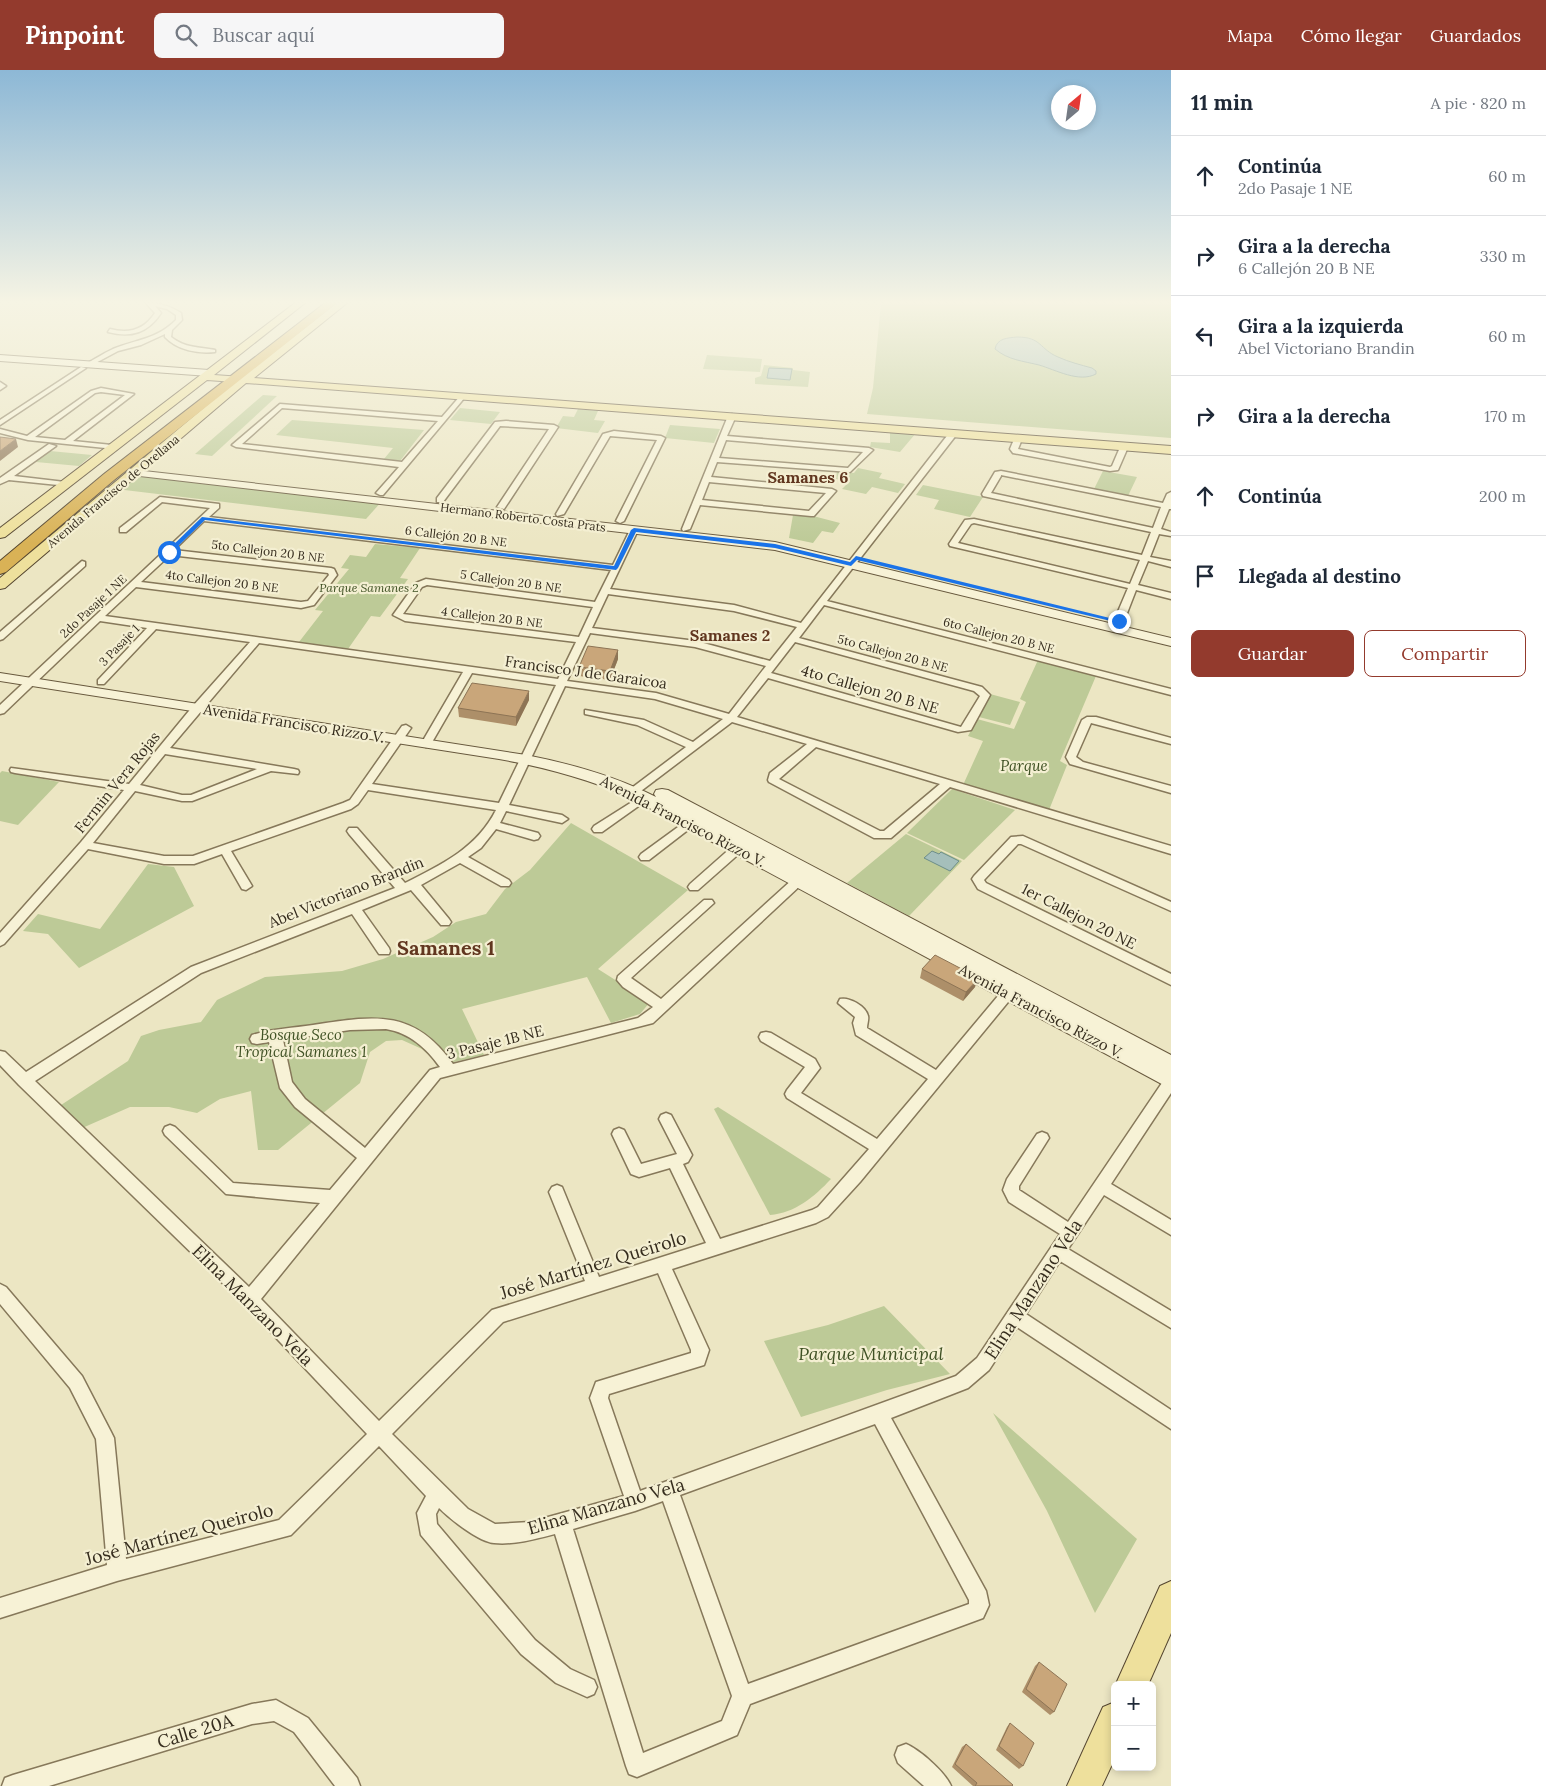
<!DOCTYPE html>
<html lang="es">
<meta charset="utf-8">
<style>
:root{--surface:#fff;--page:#f6f6f7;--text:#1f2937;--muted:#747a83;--line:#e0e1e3;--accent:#933a2d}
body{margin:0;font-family:Lora,serif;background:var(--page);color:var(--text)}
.controls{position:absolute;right:15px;bottom:15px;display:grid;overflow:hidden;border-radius:8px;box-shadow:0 2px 8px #0003}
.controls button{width:45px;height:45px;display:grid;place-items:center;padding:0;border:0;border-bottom:1px solid var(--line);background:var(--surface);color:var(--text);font:25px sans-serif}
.compass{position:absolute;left:1051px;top:15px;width:45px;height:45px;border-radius:50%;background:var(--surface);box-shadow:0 2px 8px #0003;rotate:29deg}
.stop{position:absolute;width:15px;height:15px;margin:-11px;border:4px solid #1a73e8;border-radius:50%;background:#fff}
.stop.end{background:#1a73e8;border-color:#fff;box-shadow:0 1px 5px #0008}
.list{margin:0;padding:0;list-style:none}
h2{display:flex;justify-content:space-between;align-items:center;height:65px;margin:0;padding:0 20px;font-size:21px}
h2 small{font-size:16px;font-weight:400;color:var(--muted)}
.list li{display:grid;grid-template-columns:32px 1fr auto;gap:15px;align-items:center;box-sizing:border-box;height:80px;padding:0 20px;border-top:1px solid var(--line)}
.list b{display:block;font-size:19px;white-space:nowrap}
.list p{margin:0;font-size:16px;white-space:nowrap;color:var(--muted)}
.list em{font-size:16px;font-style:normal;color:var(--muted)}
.actions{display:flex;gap:10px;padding:15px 20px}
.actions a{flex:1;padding:11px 0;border:1px solid var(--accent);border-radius:8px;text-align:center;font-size:18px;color:var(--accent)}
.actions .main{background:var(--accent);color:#fff}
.icon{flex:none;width:28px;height:28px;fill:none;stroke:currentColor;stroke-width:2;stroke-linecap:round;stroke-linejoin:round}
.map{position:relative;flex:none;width:1171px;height:1716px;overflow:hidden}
header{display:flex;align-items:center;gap:30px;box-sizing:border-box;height:70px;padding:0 25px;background:var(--accent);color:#fff}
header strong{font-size:24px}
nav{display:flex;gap:28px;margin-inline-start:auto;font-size:18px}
.search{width:350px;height:45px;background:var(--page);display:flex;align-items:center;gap:12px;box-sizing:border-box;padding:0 18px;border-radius:8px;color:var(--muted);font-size:19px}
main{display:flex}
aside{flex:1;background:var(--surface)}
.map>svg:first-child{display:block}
.green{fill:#bdca97}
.water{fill:#a5bfbb;stroke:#6c8d89}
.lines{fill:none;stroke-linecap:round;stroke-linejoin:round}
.street-casing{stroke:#86785a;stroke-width:3}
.secondary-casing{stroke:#68593e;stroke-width:2}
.primary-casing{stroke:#54452f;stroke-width:2}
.highway-casing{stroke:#54452f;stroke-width:2}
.street{fill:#f7f2d6;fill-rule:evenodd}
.secondary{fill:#f7f2d6;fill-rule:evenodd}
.primary{fill:#eee09c;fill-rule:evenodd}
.highway{fill:#d9b256;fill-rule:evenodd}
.wall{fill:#ad8f69}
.shaded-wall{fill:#8d7455}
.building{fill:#c9a67a;stroke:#8d7455}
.route{fill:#1a73e8}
.labels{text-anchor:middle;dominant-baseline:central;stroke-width:4.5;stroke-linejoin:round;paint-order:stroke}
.far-street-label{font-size:12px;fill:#362d1e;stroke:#f4efd2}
.far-park-label{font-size:12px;font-style:italic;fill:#405225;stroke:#f4efd2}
.street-label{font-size:15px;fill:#362d1e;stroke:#f4efd2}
.park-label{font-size:15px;font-style:italic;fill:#405225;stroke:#f4efd2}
.far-district-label{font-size:16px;font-weight:bold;fill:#61361f;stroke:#f4efd2}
.near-street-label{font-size:18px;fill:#362d1e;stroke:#f4efd2}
.near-park-label{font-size:18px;font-style:italic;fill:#405225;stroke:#f4efd2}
.district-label{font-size:20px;font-weight:bold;fill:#61361f;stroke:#f4efd2}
</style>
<header>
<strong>Pinpoint</strong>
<div class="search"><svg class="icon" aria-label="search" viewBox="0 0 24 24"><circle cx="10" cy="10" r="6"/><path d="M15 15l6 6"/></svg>Buscar aquí</div>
<nav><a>Mapa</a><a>Cómo llegar</a><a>Guardados</a></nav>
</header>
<main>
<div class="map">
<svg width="1171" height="1716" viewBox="0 0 1171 1716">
<rect width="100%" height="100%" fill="#ece6c3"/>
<g class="green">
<polygon points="881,233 1171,233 1171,368 867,344 873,318"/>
<polygon points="707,285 762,289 760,302 703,299"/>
<polygon points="764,295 793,298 793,300 810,302 808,317 755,314 755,308 761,306"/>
<polygon points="263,325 277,326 212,386 195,384"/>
<polygon points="460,338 500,342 491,354 450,350"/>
<polygon points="578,339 598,341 594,350 605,351 598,363 556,358 563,346 574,347"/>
<polygon points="292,350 424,360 400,391 384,389 393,378 276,365"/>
<polygon points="670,355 720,359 714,373 665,368"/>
<polygon points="890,362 916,363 900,382 870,377 871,372 890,373"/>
<polygon points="50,381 92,385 79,396 36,392"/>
<polygon points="858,398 882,403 879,408 905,414 898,423 872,417 866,424 842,419 850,411 836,409 837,401 854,403"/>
<polygon points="1103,401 1137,407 1128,426 1094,419"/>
<polygon points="135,403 382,431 366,449 116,419"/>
<polygon points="923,415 983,427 970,447 934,439 939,430 916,425"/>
<polygon points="793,445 817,447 840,453 833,463 822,461 813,473 789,468"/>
<polygon points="375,474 420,478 400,508 408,509 380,547 371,546 348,579 299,572 323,541 315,540 349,499 341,498 350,485 366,487"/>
<polygon points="1038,590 1096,606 1060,691 1067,695 1049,740 963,715 983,671 968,666 977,649 1014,659 1026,632 1020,629"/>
<polygon points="990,624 1020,632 1010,655 979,647"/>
<polygon points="2,701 59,712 18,755 0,751 0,703"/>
<polygon points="952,719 1015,740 964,790 907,763"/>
<polygon points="571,753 688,820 598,899 650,932 640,944 611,953 587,907 462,939 484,985 437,996 432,988 422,979 402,970 386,971 370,982 360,1013 278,1080 258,1080 251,1021 220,1029 197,1043 169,1037 130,1037 80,1059 58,1037 128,991 141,966 159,960 201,952 217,930 265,907 342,901 383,889 433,867 456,852 486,844 505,819 530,800"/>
<polygon points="906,764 962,791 909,846 847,813"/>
<polygon points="148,794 174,797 194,836 79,898 48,864 23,861 38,844 100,859"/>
<path d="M718 1037 831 1109C814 1127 795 1143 770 1145L714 1039Z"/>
<polygon points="884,1236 950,1304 887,1320 801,1347 764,1271 828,1255"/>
<polygon points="993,1343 1137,1469 1095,1543 1047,1441"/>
</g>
<g class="water">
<path d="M1017 267C1042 267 1039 279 1058 287 1069 292 1081 295 1092 298L1096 301V304C1079 313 1056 300 1039 295 1023 291 1008 290 995 279 997 268 1008 268 1017 267Z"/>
<polygon points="769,298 792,299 790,310 767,308"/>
<polygon points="932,781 939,784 941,782 959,791 950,801 924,788"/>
</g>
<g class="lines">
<defs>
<g id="street">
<path d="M146 233C160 233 170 236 181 243L182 250 172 260 171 267C184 278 200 277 215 280V282C198 284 177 280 165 267V264L141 275 118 281 90 296H86V294C95 289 104 283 113 279 137 269 156 270 176 250V245L167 239 155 236 161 243C148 263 131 268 108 262L110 259C129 264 144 260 155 243Z"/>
<polygon points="81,297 86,298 0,355 0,350"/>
<polygon points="0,312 6,316 0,320"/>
<path d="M101 318 134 324 73 371 112 375H115V379L28 370 0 363V359L27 366 91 321ZM101 322 125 325 65 370 35 367 95 323Z"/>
<path d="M461 325 466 326 383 425H380L376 423 399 397 236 377 232 375 280 334 442 347ZM282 338 438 351 402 392 242 374Z"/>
<path d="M732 344 736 346 727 366 869 378 873 380 850 402 717 392 711 407 832 419 836 421 814 446H811L700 435 690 459 683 461 682 459 728 346ZM726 370 863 382 848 398 719 388ZM709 412 826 423 809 441 702 430Z"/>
<polygon points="506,351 554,355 558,357 504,439 497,437 549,359 500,356 443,432 437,432 437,428 495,352"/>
<polygon points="614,361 661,366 665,368 624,451 620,453 616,451 657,370 610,366 564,444 557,446 556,444 603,364"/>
<path d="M950 362 957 364 827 531 1171 619V625L824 535 799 568 982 617 990 625 971 660 958 662 768 608 737 647 1171 776V784L950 717 891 768H874L769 712 768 710 770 703 807 674 732 652 637 724H629L627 722 629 720 686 677 637 655 585 644V640L644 650 693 672 723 649 655 629 565 616 509 735 562 745 568 749 562 753 506 741 500 753 538 763 540 766 538 769 534 770 496 759 481 778 468 787 509 810 511 813 509 816H501L460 793 421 815 449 849 451 852 449 855H441L411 820 362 840 389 878 390 881 389 884H379L352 844 201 903 35 1011 249 1217 320 1133 226 1124 165 1065 163 1061 165 1057 170 1055 175 1057 233 1113 330 1120 357 1088 295 1037 280 1018 269 972 257 974 252 973 250 969 252 965C271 959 293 958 313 955 374 946 413 938 453 994L638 948 653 937 623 917 617 910 618 906 704 830H712L714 833 631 908 661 929 794 808H802L804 811 802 814 653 953 440 1008 261 1229 379 1351 492 1240 585 1211 549 1122 552 1117 557 1115 562 1117 599 1207 706 1173 670 1098 639 1107 631 1104 612 1064 614 1060 619 1058 624 1060 641 1094 677 1084 659 1049 661 1045 666 1043 671 1045 692 1085 688 1092 683 1094 720 1169 812 1140 818 1137 869 1079 787 1028 785 1024 787 1020 805 997 761 971 759 967 761 963 766 962 771 963 815 989 820 998 801 1023 877 1069 928 1009 856 965 853 953 855 947 838 933 840 929C849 927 866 936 868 946 869 949 867 954 867 958L936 1000 1003 920H1013L1015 923 1013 926 860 1112 828 1147 816 1153 672 1199 709 1280 704 1295 609 1324 608 1328 640 1421 956 1306 977 1288 1060 1164 1009 1132 1003 1120 1007 1109 1037 1064 1042 1062 1047 1064 1049 1068 1019 1116V1120L1068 1152 1166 1007 1171 1005V1023L1111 1114 1171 1150V1165L1104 1125 1068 1179 1171 1241V1258L1060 1191 1026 1244 1171 1340V1359L1017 1257 989 1300 968 1318 891 1348 986 1521 989 1535 983 1548 750 1634 737 1665 637 1707 629 1704 626 1696 555 1464C536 1469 514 1475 494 1473 479 1472 450 1449 439 1438L436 1444 437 1454 535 1570 570 1599 594 1610 597 1617 594 1624 587 1627 556 1613 521 1584 421 1465 417 1443 426 1426 379 1376 291 1465 117 1511 0 1548V1528L107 1495 96 1369 70 1318 0 1234V1214L6 1217 82 1306 111 1362 114 1368 126 1489 279 1450 367 1364 244 1234 19 1015 0 995V981L5 982 26 1002 191 897 395 818 349 764 347 761 349 758H357L405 813C441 795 477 778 496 740L368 720 358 734 351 739 231 781 252 816 246 820 242 819 222 784 194 794H164L88 779 4 874 0 876V863L81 772 124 720 15 703 11 702 10 700 11 698 129 714 193 636 250 572 156 559 104 614H98V610L147 558 100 551 4 643 0 644V635L210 438 162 432 126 462H120V458L160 427 219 434V438L209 447 613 495 630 460 634 458 638 460 610 519 734 535 801 553ZM204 451 611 500 595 532 426 509 416 513 393 545 405 551 576 572 558 609 105 546 136 517 301 538 314 535 337 505 334 499 331 498 174 480ZM170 485 328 503 329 505 308 531 301 532 141 512ZM427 515 593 537 579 567 403 544 422 517ZM608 524 734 541 797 557 770 591 696 571 592 558ZM590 563 695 577 766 596 729 644 656 623 567 611ZM795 572 974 621 980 626 961 657 771 603ZM259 573 463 602 421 674 426 677 431 674 472 603 556 615 499 733 372 714 411 658 406 655 402 656 350 730 343 733 193 786H164L93 773 135 721 182 731H192L271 701 298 704 299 702 298 700 294 699 170 678ZM816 677 940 714 884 761H880L779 709ZM165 684 257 699 191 725H182L140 715ZM386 959C410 963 426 978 440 997L430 1000 365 1078 305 1029 292 1012 283 970 350 960ZM658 1203 691 1280V1283L596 1312 590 1328 624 1426 530 1452 495 1454 468 1439 392 1364 503 1252ZM875 1354 969 1530V1534L748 1614 680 1425ZM663 1431 732 1626 722 1651 643 1683 573 1459 635 1441Z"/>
<polygon points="1015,367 1022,369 1018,379 1110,397 1112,396 1121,375 1128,377 1118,400 1110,401 1013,383 1010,379"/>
<polygon points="49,374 56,376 14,406 65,412 69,414 68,416 9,410 0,414 0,408"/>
<path d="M1001 401 1163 433 1167 424 1171 422V439H1169L1161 459 1171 462V466L1159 464 1150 487 1171 491V497L1148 491 1138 515 1171 523V529L1136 520 1124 551 1119 554 1114 551 1128 518 950 476 949 474 965 450 974 449 1142 485 1151 462 983 426 982 424 995 402ZM1001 406V405L1161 437 1153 458 991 423ZM974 453 1140 490 1130 514 958 473 971 454Z"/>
<polygon points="82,491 85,492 85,496 3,569 0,570 0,562"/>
<polygon points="1087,647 1096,647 1171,668 1171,674 1091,653 1076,687 1083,692 1171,716 1171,723 1070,694 1066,687 1082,650"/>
<polygon points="643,725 649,728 647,730 602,762 594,762 592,759 594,756"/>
<polygon points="689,749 693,750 695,753 693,756 649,790 641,790 639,787 641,784"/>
<polygon points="1023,766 1171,832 1171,841 1021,774 1018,774 984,810 986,813 1171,904 1171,915 978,819 972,809 974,806 1011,767"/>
<polygon points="737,775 743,779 741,782 698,820 690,820 688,817 690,814 733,776"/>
<polygon points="276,1630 308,1648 357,1708 360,1716 335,1716 294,1662 274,1651 252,1654 49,1716 2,1716 5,1708 13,1705 252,1634"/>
<path d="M906 1674C920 1680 945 1702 951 1716H924L898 1693 895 1685 898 1677Z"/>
</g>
<g id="secondary">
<polygon points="0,285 209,300 214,303 209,306 0,291"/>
<polygon points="135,400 775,472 1171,568 1171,576 775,480 131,405 129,403 131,401"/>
<path d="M0 603 526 685C572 694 615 706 656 727L654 724 656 720 662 719 668 720 1171 985V1019L627 726C585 708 543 697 499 689L0 611Z"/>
</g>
<g id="primary">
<polygon points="295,233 305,233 214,305 242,307 337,233 347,233 254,308 1171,376 1171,384 246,313 5,518 0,519 0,508 235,312 207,310 5,467 0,468 0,458"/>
<polygon points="1171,1511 1171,1563 1148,1615 1115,1616 1160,1516"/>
<polygon points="1115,1632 1115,1688 1102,1716 1067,1716 1103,1637"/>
</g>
<polygon id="highway" points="325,233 337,233 114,410 6,502 0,504 0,491 104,404"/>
</defs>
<use href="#street" class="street-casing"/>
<use href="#secondary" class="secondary-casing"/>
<use href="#primary" class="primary-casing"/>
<use href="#highway" class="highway-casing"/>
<use href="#street" class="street"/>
<use href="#secondary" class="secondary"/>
<use href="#primary" class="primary"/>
<use href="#highway" class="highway"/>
</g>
<g class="wall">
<polygon points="618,580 618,589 610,610 579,606 579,597"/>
<polygon points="529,630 516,656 459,647 458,638"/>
<polygon points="922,899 975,917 963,931 920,908"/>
<polygon points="1039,1592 1054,1642 1050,1645 1022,1622 1035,1596"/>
<polygon points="1010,1653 1023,1696 1019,1699 996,1680 1007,1657"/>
<polygon points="966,1674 1012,1716 973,1716 952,1697 962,1677"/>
</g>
<g class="shaded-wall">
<polygon points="16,369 18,377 0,391 0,381"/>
<polygon points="618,580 618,589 610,610 610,601"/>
<polygon points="529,621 529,630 516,656 516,647"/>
<polygon points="979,908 975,917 963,931 966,922"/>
</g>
<g class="building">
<polygon points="0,367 16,369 0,381"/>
<polygon points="588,576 618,580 610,601 579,597"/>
<polygon points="472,613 529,621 516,647 458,638"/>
<polygon points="935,885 979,908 966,922 922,899"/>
<polygon points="1039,1592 1067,1614 1054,1642 1026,1619"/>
<polygon points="1010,1653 1034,1673 1023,1696 999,1676"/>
<polygon points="966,1674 1013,1715 1012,1716 975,1716 977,1713 955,1694"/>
</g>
<linearGradient id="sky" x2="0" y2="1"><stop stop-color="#8db8d6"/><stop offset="0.49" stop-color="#f6f4e4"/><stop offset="1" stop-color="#f6f4e4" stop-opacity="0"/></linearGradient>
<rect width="1171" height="474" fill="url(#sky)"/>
<polygon class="route" points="202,447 614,496 631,460 634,458 775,474 850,492 856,486 1122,551 1119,553 857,490 851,496 775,478 636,462 618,498 616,500 205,450 171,483 167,483 167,481"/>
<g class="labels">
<g class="far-street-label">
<text transform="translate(113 421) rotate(-40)">Avenida Francisco de Orellana</text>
<text transform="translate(523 447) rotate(7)">Hermano Roberto Costa Prats</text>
<text transform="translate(456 466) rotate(7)">6 Callejón 20 B NE</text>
<text transform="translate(268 481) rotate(7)">5to Callejon 20 B NE</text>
<text transform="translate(222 511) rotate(7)">4to Callejon 20 B NE</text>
<text transform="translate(511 511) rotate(8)">5 Callejon 20 B NE</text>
<text transform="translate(93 536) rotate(-43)">2do Pasaje 1 NE</text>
<text transform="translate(492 547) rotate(7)">4 Callejon 20 B NE</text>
<text transform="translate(999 565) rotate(14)">6to Callejon 20 B NE</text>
<text transform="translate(119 575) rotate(-46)">3 Pasaje 1</text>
<text transform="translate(893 583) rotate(15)">5to Callejon 20 B NE</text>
</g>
<g class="far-park-label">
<text x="369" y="517">Parque Samanes 2</text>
</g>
<g class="street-label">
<text transform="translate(586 602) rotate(8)">Francisco J de Garaicoa</text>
<text transform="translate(870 619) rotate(16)">4to Callejon 20 B NE</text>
<text transform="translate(294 653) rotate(9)">Avenida Francisco Rizzo V.</text>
<text transform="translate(117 712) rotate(-51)">Fermin Vera Rojas</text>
<text transform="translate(683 751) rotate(27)">Avenida Francisco Rizzo V.</text>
<text transform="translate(346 822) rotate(-22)">Abel Victoriano Brandin</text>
<text transform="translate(1079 846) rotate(27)">1er Callejon 20 NE</text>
<text transform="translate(1041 941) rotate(28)">Avenida Francisco Rizzo V.</text>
<text transform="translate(495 972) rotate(-14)">3 Pasaje 1B NE</text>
</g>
<g class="park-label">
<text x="1024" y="695">Parque</text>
<text x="301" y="964">Bosque Seco<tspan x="301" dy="17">Tropical Samanes 1</tspan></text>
</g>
<g class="far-district-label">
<text x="808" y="407">Samanes 6</text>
<text x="730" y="565">Samanes 2</text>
</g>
<g class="near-street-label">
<text transform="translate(593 1195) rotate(-17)">José Martínez Queirolo</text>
<text transform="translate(1033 1219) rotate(-57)">Elina Manzano Vela</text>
<text transform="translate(253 1235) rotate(45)">Elina Manzano Vela</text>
<text transform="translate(606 1436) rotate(-16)">Elina Manzano Vela</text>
<text transform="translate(179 1464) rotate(-15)">José Martínez Queirolo</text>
<text transform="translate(195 1661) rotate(-17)">Calle 20A</text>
</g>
<g class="near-park-label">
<text x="871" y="1283">Parque Municipal</text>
</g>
<g class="district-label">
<text x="446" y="877">Samanes 1</text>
</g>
</g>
</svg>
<div class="controls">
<button>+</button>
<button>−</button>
</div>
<svg class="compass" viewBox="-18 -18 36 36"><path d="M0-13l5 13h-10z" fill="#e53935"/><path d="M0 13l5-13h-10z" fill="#747a83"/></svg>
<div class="stop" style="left:169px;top:482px"></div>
<div class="stop end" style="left:1119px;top:551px"></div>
</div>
<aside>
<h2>11 min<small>A pie · 820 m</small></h2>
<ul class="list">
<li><svg class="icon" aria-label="ahead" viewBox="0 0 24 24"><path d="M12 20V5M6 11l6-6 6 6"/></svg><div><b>Continúa</b><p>2do Pasaje 1 NE</p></div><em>60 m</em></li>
<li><svg class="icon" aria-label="right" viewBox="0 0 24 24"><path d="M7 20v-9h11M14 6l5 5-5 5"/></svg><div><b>Gira a la derecha</b><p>6 Callejón 20 B NE</p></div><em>330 m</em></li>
<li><svg class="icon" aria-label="left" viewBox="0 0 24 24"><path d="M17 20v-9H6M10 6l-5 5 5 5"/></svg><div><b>Gira a la izquierda</b><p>Abel Victoriano Brandin</p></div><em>60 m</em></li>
<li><svg class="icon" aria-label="right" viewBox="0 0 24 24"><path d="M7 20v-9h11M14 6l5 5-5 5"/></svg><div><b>Gira a la derecha</b></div><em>170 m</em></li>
<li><svg class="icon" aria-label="ahead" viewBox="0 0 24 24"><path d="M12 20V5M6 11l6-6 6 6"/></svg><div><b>Continúa</b></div><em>200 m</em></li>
<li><svg class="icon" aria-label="arrive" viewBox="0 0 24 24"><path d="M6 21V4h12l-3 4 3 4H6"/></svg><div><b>Llegada al destino</b></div></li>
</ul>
<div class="actions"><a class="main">Guardar</a><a>Compartir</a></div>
</aside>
</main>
